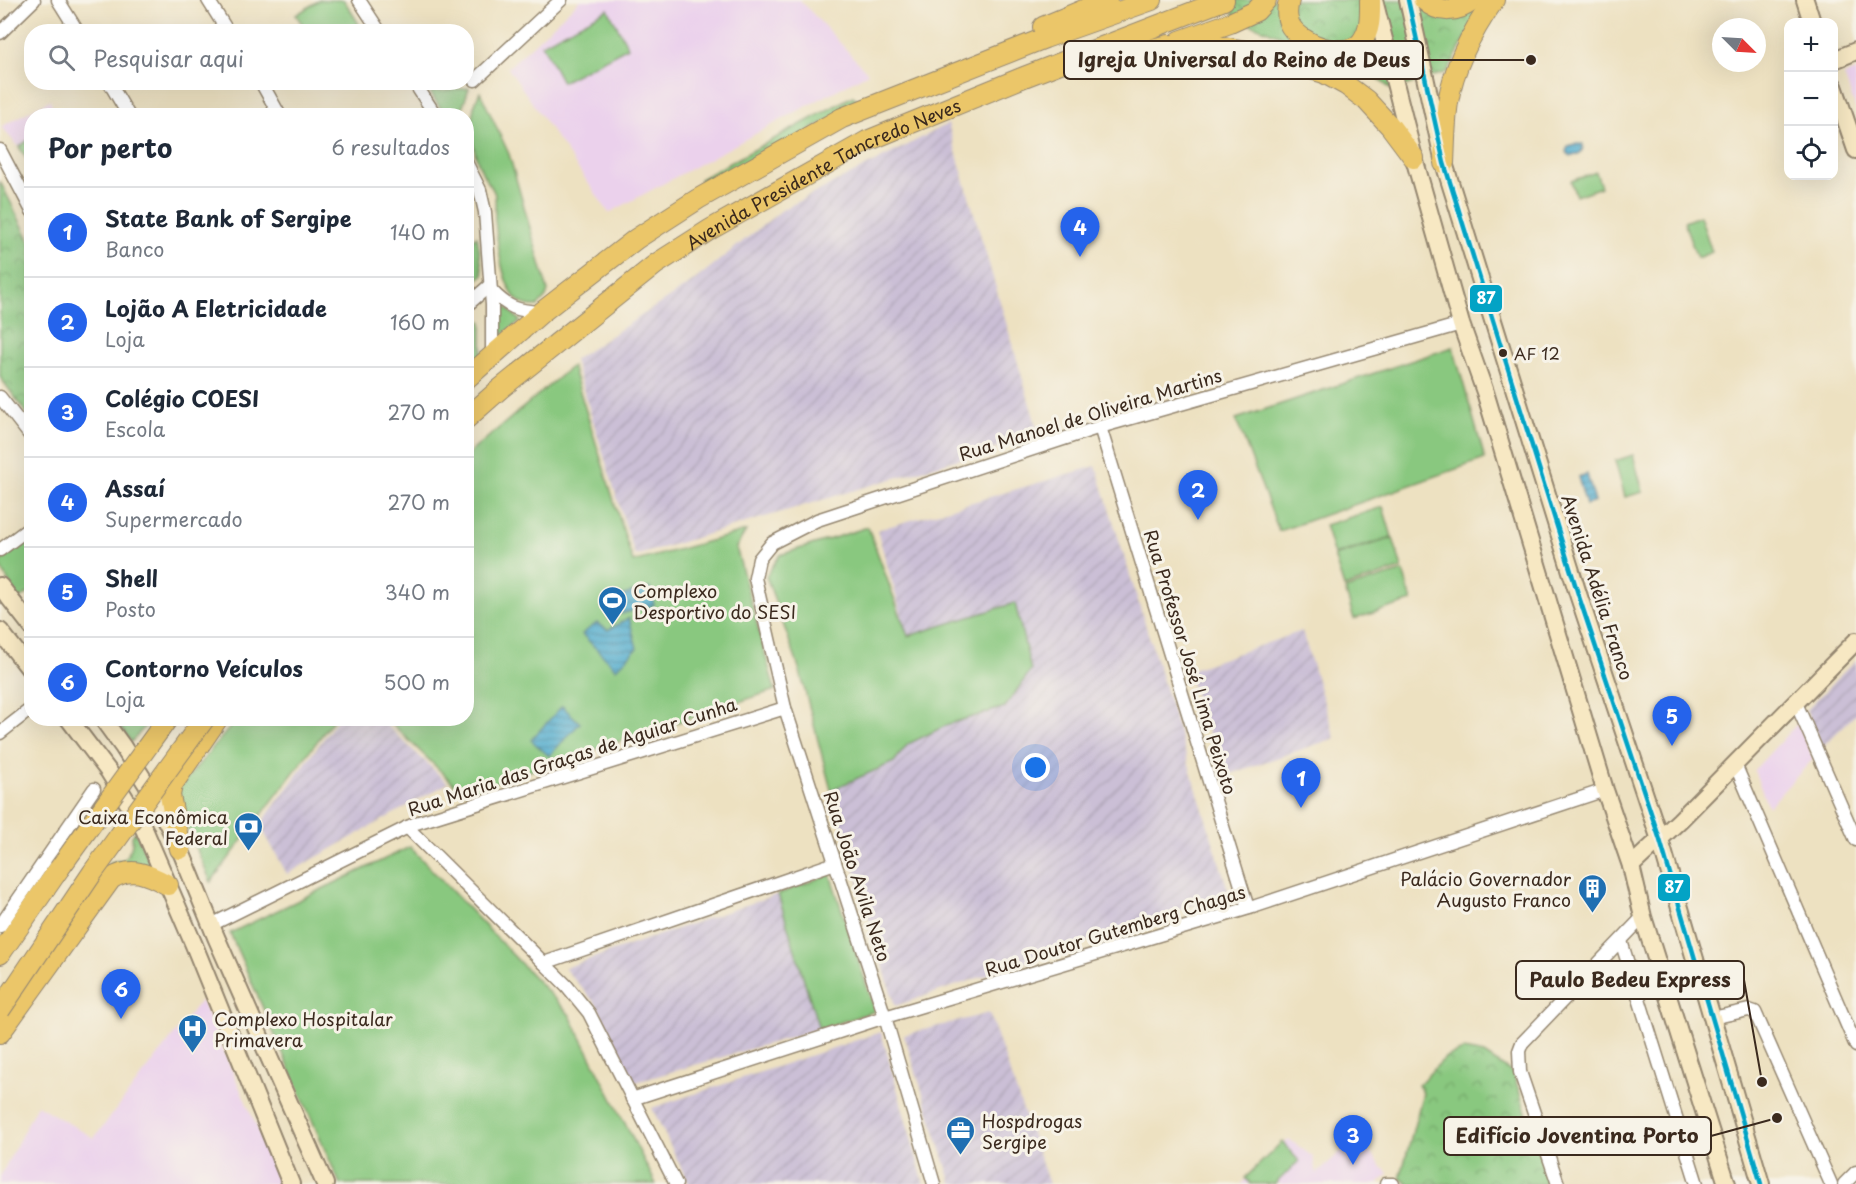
<!DOCTYPE html>
<html lang="pt">
<meta charset="utf-8">
<style>
:root{--surface:#fff;--page:#f6f6f7;--text:#1f2937;--muted:#747a83;--line:#e0e1e3;--accent:#2563eb}
body{margin:0;font-family:"Playpen Sans",sans-serif;background:var(--page);color:var(--text)}
.controls{position:absolute;right:18px;top:18px;display:grid;overflow:hidden;border-radius:12px;box-shadow:0 6px 24px #0002}
.controls button{width:54px;height:54px;display:grid;place-items:center;padding:0;border:0;border-bottom:2px solid var(--line);background:var(--surface);color:var(--text);font:30px sans-serif}
.compass{position:absolute;left:1712px;top:18px;width:54px;height:54px;border-radius:50%;background:var(--surface);box-shadow:0 6px 24px #0002;rotate:114deg}
.you{position:absolute;left:1036px;top:768px;width:21px;height:21px;margin:-15px;border:4px solid #fff;border-radius:50%;background:#1a73e8;box-shadow:0 0 0 9px #1a73e833}
.badge{display:grid;place-items:center;width:39px;height:39px;border-radius:50%;background:var(--accent);color:#fff;font-size:20px;font-weight:700}
.pin{position:absolute;translate:-50% -50px;filter:drop-shadow(0 2px 3px #0008)}
.pin::after{content:'';position:absolute;top:32px;width:21px;height:18px;background:inherit;clip-path:polygon(0 0,100% 0,50% 100%)}
.list{margin:0;padding:0;list-style:none}
h2{display:flex;justify-content:space-between;align-items:center;height:78px;margin:0;padding:0 24px;font-size:26px}
h2 small{font-size:20px;font-weight:400;color:var(--muted)}
.list li{display:grid;grid-template-columns:39px 1fr auto;gap:18px;align-items:center;box-sizing:border-box;height:90px;padding:0 24px;border-top:2px solid var(--line)}
.list b{display:block;font-size:22px;white-space:nowrap}
.list p{margin:0;font-size:20px;white-space:nowrap;color:var(--muted)}
.list em{font-size:20px;font-style:normal;color:var(--muted)}
.icon{flex:none;width:33px;height:33px;fill:none;stroke:currentColor;stroke-width:2;stroke-linecap:round;stroke-linejoin:round}
.map{position:relative;flex:none;width:1856px;height:1184px;overflow:hidden}
.search{position:absolute;background:var(--surface);box-shadow:0 6px 24px #0002;left:24px;top:24px;width:450px;height:66px;display:flex;align-items:center;gap:15px;box-sizing:border-box;padding:0 21px;border-radius:24px;color:var(--muted);font-size:22px}
.panel{position:absolute;background:var(--surface);box-shadow:0 6px 24px #0002;left:24px;top:108px;width:450px;height:618px;border-radius:24px}
.map>svg:first-child{display:block}
.built{fill:#ebd1ec}
.industrial{fill:url(#industrial-furrows)}
.green{fill:#89c87f;stroke:#62794e;stroke-width:1.5}
.park{fill:url(#park-crowns);stroke:#62794e;stroke-width:1.5}
.water{fill:url(#water-rules);stroke:#466b76;stroke-width:1.5}
.lines{fill:none;stroke-linecap:round;stroke-linejoin:round}
.street-casing{stroke:#948670;stroke-width:15}
.secondary-casing{stroke:#948670;stroke-width:20}
.primary-casing{stroke:#948670;stroke-width:22}
.street{stroke:#fff;stroke-width:12}
.secondary{stroke:#f7e8c3;stroke-width:16}
.primary{stroke:#ebc669;stroke-width:20}
.primary-bridge-casing{stroke:#948670;stroke-width:22;stroke-linecap:butt}
.primary-bridge{stroke:#ebc669;stroke-width:20}
.bus-1-casing{stroke:#f7f3e8;stroke-width:9}
.bus-1{stroke:#03a3c5;stroke-width:4.5}
.bus-dot{fill:#3b2a1e;stroke:#f7f3e8;stroke-width:2}
.labels{text-anchor:middle;dominant-baseline:central;stroke-width:6;stroke-linejoin:round;paint-order:stroke}
.bus-label{font-size:16px;fill:#3b2a1e;stroke:#f7f3e8;text-anchor:start}
.street-label{font-size:18px;fill:#3b2a1e;stroke:#f7f3e8}
.poi-label{font-size:18px;fill:#3b2a1e;stroke:#f7f3e8;text-anchor:start}
.leader{fill:none;stroke:#3b2a1e;stroke-width:2}
.callout-dot{fill:#3b2a1e;stroke:#f7f3e8;stroke-width:2}
.callout{fill:#f7f3e8;stroke:#3b2a1e;stroke-width:2}
.callout-label{font-size:20px;text-anchor:middle;font-weight:bold;fill:#3b2a1e}
.line-badge{stroke:#f7f3e8;stroke-width:2}
.badge-label{font-size:16px;text-anchor:middle;font-weight:bold;fill:#fff}
</style>
<div class="map">
<svg width="1856" height="1184" viewBox="0 0 1856 1184">
<defs>
<pattern id="industrial-furrows" width="10" height="10" patternUnits="userSpaceOnUse" patternTransform="scale(1.5)"><rect width="10" height="10" fill="#cbbfd6"/><path d="M-1 1l2-2M0 10L10 0M9 11l2-2" fill="none" stroke="#afa4b7"/></pattern>
<pattern id="park-crowns" width="20" height="18" patternUnits="userSpaceOnUse" patternTransform="scale(1.5)"><rect width="20" height="18" fill="#89c87f"/><path d="M2 6a3 3 0 1 1 6 0M12 15a3 3 0 1 1 6 0" fill="none" stroke="#71a367"/></pattern>
<pattern id="water-rules" width="6" height="5" patternUnits="userSpaceOnUse" patternTransform="scale(1.5)"><rect width="6" height="5" fill="#50acce"/><path d="M0 2.5h6" fill="none" stroke="#448ca7"/></pattern>
</defs>
<rect width="100%" height="100%" fill="#f7f3e8"/>
<filter id="ink" filterUnits="userSpaceOnUse"><feTurbulence type="fractalNoise" baseFrequency=".0167" numOctaves="2"/><feDisplacementMap in="SourceGraphic" scale="12" xChannelSelector="R" yChannelSelector="G"/><feConvolveMatrix kernelMatrix="1 2 1 2 8 2 1 2 1" color-interpolation-filters="sRGB"/></filter>
<filter id="wash" filterUnits="userSpaceOnUse"><feTurbulence type="fractalNoise" baseFrequency=".008" numOctaves="4" result="noise"/><feDisplacementMap in="SourceGraphic" scale="24" xChannelSelector="R" yChannelSelector="G"/><feGaussianBlur stdDeviation="1.35" result="paint"/><feColorMatrix in="noise" values="0 0 0 0 0 0 0 0 0 0 0 0 0 0 0 0 0 1.4 0 .05"/><feComposite in="paint" operator="in"/></filter>
<g filter="url(#wash)">
<rect width="100%" height="100%" fill="#ede1c1"/>
<g class="built">
<polygon points="580,0 800,0 868,73 609,213 508,68"/>
<polygon points="1856,71 1856,110 1844,75"/>
<polygon points="50,100 56,115 32,116 31,138 19,147 1,127"/>
<polygon points="1798,723 1813,759 1768,807 1754,770"/>
<polygon points="201,1000 282,1184 0,1184 0,1177 37,1105 94,1138"/>
<polygon points="1357,1137 1388,1174 1378,1184 1241,1184 1289,1139 1313,1157 1316,1174"/>
</g>
<g class="industrial">
<polygon points="948,124 1039,435 635,556 574,360 691,283 782,210"/>
<polygon points="1096,466 1229,893 895,1006 831,790 894,762 908,744 949,724 1015,603 908,637 877,530"/>
<polygon points="1302,631 1335,738 1224,776 1187,671"/>
<polygon points="1856,660 1856,714 1822,747 1806,710"/>
<polygon points="338,719 380,719 448,783 287,874 260,825"/>
<polygon points="778,894 819,1029 633,1083 596,1004 564,968"/>
<polygon points="989,1013 1049,1184 952,1184 904,1035"/>
<polygon points="881,1032 924,1184 689,1184 652,1108"/>
</g>
<g class="green">
<polygon points="319,0 344,0 359,24 349,31 307,31 296,15"/>
<polygon points="608,9 628,47 562,82 542,44"/>
<polygon points="469,88 460,115 445,115 430,92"/>
<path d="M480 92 509 154 548 291 546 297 538 306C531 306 526 306 520 302 502 290 497 240 495 220 494 211 497 200 494 192 491 185 485 179 482 172 471 149 467 114 480 92Z"/>
<polygon points="853,96 861,102 704,189 700,179"/>
<polygon points="31,138 32,166 31,166 19,147"/>
<polygon points="1596,172 1601,187 1576,196 1571,181"/>
<polygon points="1700,216 1712,252 1697,258 1684,222"/>
<polygon points="477,236 483,275 467,288 467,243"/>
<polygon points="502,303 520,321 497,339"/>
<polygon points="472,314 482,322 482,353 467,367 467,318"/>
<polygon points="1453,347 1485,459 1279,531 1236,419"/>
<polygon points="572,366 633,562 746,531 736,547 775,690 463,793 387,719 466,718 467,455"/>
<polygon points="1633,455 1643,492 1625,497 1615,461"/>
<polygon points="1383,507 1392,537 1334,555 1325,525"/>
<polygon points="868,527 908,636 1015,603 1031,670 1005,707 949,724 908,744 894,762 831,790 799,668 766,576 780,555"/>
<polygon points="31,537 31,592 18,599 0,566 0,562"/>
<polygon points="1393,538 1402,568 1344,587 1334,556"/>
<polygon points="1403,571 1412,601 1354,619 1345,589"/>
<polygon points="115,719 152,719 131,742"/>
<polygon points="237,719 334,719 211,882 173,795"/>
<path d="M135 832 153 870 112 871 106 869 111 862 123 860C130 853 134 846 132 836Z"/>
<polygon points="410,847 569,1014 656,1184 340,1184 230,933"/>
<polygon points="830,874 875,1011 819,1029 778,894"/>
<polygon points="1282,1142 1299,1161 1275,1184 1251,1184 1245,1178"/>
</g>
<g class="park">
<polygon points="1231,0 1487,0 1447,72 1392,90 1356,62 1314,49 1235,18"/>
<polygon points="0,181 31,243 31,419 0,377"/>
<polygon points="1463,1050 1484,1054 1513,1073 1550,1184 1409,1184 1400,1179 1423,1093 1418,1085 1446,1057"/>
</g>
<g class="water">
<path d="M1574 144H1583C1583 153 1580 154 1571 156L1566 152 1568 146Z"/>
<polygon points="1587,474 1595,502 1586,505 1578,477"/>
<polygon points="650,588 654,605 621,614 616,597"/>
<polygon points="629,618 637,648 616,669 582,634 597,623 608,630"/>
<polygon points="562,706 580,723 549,756 531,740"/>
</g>
</g>
<g filter="url(#ink)">
<g class="lines">
<defs>
<g id="street">
<polyline points="58,0 78,32"/>
<polyline points="208,0 228,32"/>
<polyline points="359,0 380,32"/>
<polyline points="0,33 34,0"/>
<polyline points="475,80 561,0"/>
<polyline points="109,82 129,116"/>
<polyline points="261,82 280,116"/>
<polyline points="414,82 436,116"/>
<polyline points="0,150 32,211"/>
<polyline points="466,162 480,190 485,212 492,305 492,357"/>
<path d="M491 290C508 308 517 311 542 312"/>
<polyline points="466,306 490,285"/>
<polyline points="0,397 32,438"/>
<polyline points="1100,427 1248,908"/>
<polyline points="0,550 32,526"/>
<polyline points="1796,703 1856,840"/>
<polyline points="0,733 32,708"/>
<polyline points="1735,764 1856,1046"/>
<polyline points="407,827 567,986 589,1013 676,1184"/>
<polyline points="211,925 416,823 785,708"/>
<polyline points="0,926 94,789"/>
<polyline points="1621,941 1697,1184"/>
<polyline points="544,963 835,863"/>
<polyline points="1712,1018 1749,1010 1755,1012 1831,1184"/>
<polyline points="632,1099 885,1017 1256,906 1605,790"/>
<polyline points="934,1184 885,1017 785,708 755,578 759,559 772,543 817,520 1100,427 1461,324"/>
<polyline points="1386,1184 1393,1184"/>
<polyline points="1558,1184 1520,1072 1519,1051 1522,1043 1643,917"/>
<polyline points="1844,1184 1856,1172"/>
</g>
<g id="secondary">
<polyline points="1374,0 1414,158 1461,324 1485,392 1605,790 1631,866 1643,917 1727,1184"/>
<polyline points="1408,0 1444,163 1579,597 1660,840 1761,1184"/>
<polyline points="1805,0 1812,22"/>
<polyline points="1834,60 1856,51"/>
<polyline points="1834,86 1856,150"/>
<polyline points="0,586 32,627"/>
<polyline points="0,631 32,672"/>
<polyline points="68,718 109,772 144,829 194,945 291,1184"/>
<polyline points="102,718 123,747 154,796 180,849 216,937 325,1184"/>
<polyline points="1631,866 1680,820 1856,641"/>
</g>
<g id="primary">
<path d="M1289 0C1287 8 1286 16 1289 23 1298 44 1347 62 1362 41 1371 29 1370 14 1370 0"/>
<path d="M1424 0C1439 14 1458 13 1473 0"/>
<polyline points="1043,27 1107,0"/>
<polyline points="1180,41 1230,23 1256,11 1266,0"/>
<polyline points="1083,65 1169,45 1224,47 1262,54 1324,73 1346,85 1366,100 1390,126 1414,158"/>
<path d="M1444 163C1445 143 1445 122 1448 102 1454 65 1473 30 1494 0"/>
<polyline points="466,379 542,312 636,239 698,199 842,118 1045,38 1152,0"/>
<path id="s1" d="M466 419 500 389 656 264 711 229 867 141 1024 77 1224 0"/>
<polyline points="180,849 170,795 172,785 218,718"/>
<polyline points="0,954 59,869"/>
<path d="M0 1033 111 879C132 865 149 875 168 885"/>
</g>
</defs>
<use href="#street" class="street-casing"/>
<use href="#secondary" class="secondary-casing"/>
<use href="#primary" class="primary-casing"/>
<use href="#street" class="street"/>
<use href="#secondary" class="secondary"/>
<use href="#primary" class="primary"/>
<defs>
<g id="primary-bridge">
<polyline points="59,869 168,718"/>
<polyline points="0,1010 93,872 205,718"/>
</g>
</defs>
<use href="#primary-bridge" class="primary-bridge-casing"/>
<use href="#primary-bridge" class="primary-bridge"/>
<defs>
<polyline id="bus-1" points="1408,0 1444,163 1579,597 1660,840 1761,1184"/>
</defs>
<use href="#bus-1" class="bus-1-casing"/>
<use href="#bus-1" class="bus-1"/>
</g>
</g>
<defs>
<symbol id="stadium-pin" viewBox="-11 -11 22 30"><path d="M0 17L-7.5 6A9.5 9.5 0 1 1 7.5 6Z" fill="#1f6fb2" stroke="#f7f3e8"/><path d="M0-5a6.5 5 0 1 0 0 10a6.5 5 0 1 0 0-10ZM-3.5-1.8h7v3.6h-7Z" fill="#fff"/></symbol>
<symbol id="bank-pin" viewBox="-11 -11 22 30"><path d="M0 17L-7.5 6A9.5 9.5 0 1 1 7.5 6Z" fill="#1f6fb2" stroke="#f7f3e8"/><path d="M-6-4H6V4H-6ZM0-2.3a2.3 2.3 0 1 0 0 4.6a2.3 2.3 0 1 0 0-4.6Z" fill="#fff"/></symbol>
<symbol id="building-pin" viewBox="-11 -11 22 30"><path d="M0 17L-7.5 6A9.5 9.5 0 1 1 7.5 6Z" fill="#1f6fb2" stroke="#f7f3e8"/><path d="M-4-6H4V6H1V3H-1V6H-4ZM-2.5-4.3h1.7v1.8h-1.7ZM.8-4.3h1.7v1.8H.8ZM-2.5-1h1.7V.8h-1.7ZM.8-1h1.7V.8H.8Z" fill="#fff"/></symbol>
<symbol id="hospital-pin" viewBox="-11 -11 22 30"><path d="M0 17L-7.5 6A9.5 9.5 0 1 1 7.5 6Z" fill="#1f6fb2" stroke="#f7f3e8"/><path d="M-5-5h3v3.5h4V-5h3V5h-3V1.5h-4V5h-3Z" fill="#fff"/></symbol>
<symbol id="office-pin" viewBox="-11 -11 22 30"><path d="M0 17L-7.5 6A9.5 9.5 0 1 1 7.5 6Z" fill="#1f6fb2" stroke="#f7f3e8"/><path d="M-6-3h4V-5.5h4V-3h4V5H-6ZM-1-4.5V-3h2v-1.5ZM-6 0V1H6V0Z" fill="#fff"/></symbol>
</defs>
<g fill-rule="evenodd">
<use href="#stadium-pin" x="596" y="584" width="33" height="45"/>
<use href="#bank-pin" x="232" y="810" width="33" height="45"/>
<use href="#building-pin" x="1576" y="872" width="33" height="45"/>
<use href="#hospital-pin" x="176" y="1012" width="33" height="45"/>
<use href="#office-pin" x="944" y="1114" width="33" height="45"/>
</g>
<circle class="bus-dot" cx="1503" cy="353" r="5"/>
<g class="labels">
<g class="bus-label">
<text x="1514" y="353">AF 12</text>
</g>
<g class="street-label">
<text stroke="none"><textPath href="#s1" startOffset="436">Avenida Presidente Tancredo Neves</textPath></text>
<text transform="translate(1090 414) rotate(-17)">Rua Manoel de Oliveira Martins</text>
<text transform="translate(1598 587) rotate(72)">Avenida Adélia Franco</text>
<text transform="translate(1191 662) rotate(73)">Rua Professor José Lima Peixoto</text>
<text transform="translate(572 756) rotate(-18)">Rua Maria das Graças de Aguiar Cunha</text>
<text transform="translate(858 876) rotate(72)">Rua João Avila Neto</text>
<text transform="translate(1115 930) rotate(-17)">Rua Doutor Gutemberg Chagas</text>
</g>
<g class="poi-label">
<text x="633" y="590">Complexo<tspan x="633" dy="21">Desportivo do SESI</tspan></text>
<text x="228" y="816" text-anchor="end">Caixa Econômica<tspan x="228" dy="21">Federal</tspan></text>
<text x="1571" y="878" text-anchor="end">Palácio Governador<tspan x="1571" dy="21">Augusto Franco</tspan></text>
<text x="214" y="1018">Complexo Hospitalar<tspan x="214" dy="21">Primavera</tspan></text>
<text x="982" y="1120">Hospdrogas<tspan x="982" dy="21">Sergipe</tspan></text>
</g>
</g>
<path class="leader" d="M1531 60L1423 60M1762 1082L1744 980M1777 1118L1711 1136"/>
<g class="callout-dot">
<circle cx="1531" cy="60" r="6"/>
<circle cx="1762" cy="1082" r="6"/>
<circle cx="1777" cy="1118" r="6"/>
</g>
<g class="callout">
<rect x="1064" y="41" width="359" height="38" rx="6"/>
<rect x="1516" y="961" width="228" height="38" rx="6"/>
<rect x="1444" y="1117" width="267" height="38" rx="6"/>
</g>
<g class="callout-label">
<text x="1244" y="67">Igreja Universal do Reino de Deus</text>
<text x="1630" y="987">Paulo Bedeu Express</text>
<text x="1577" y="1143">Edifício Joventina Porto</text>
</g>
<g class="line-badge">
<rect x="1469" y="284" width="34" height="29" rx="6" fill="#03a3c5"/>
<rect x="1657" y="873" width="34" height="29" rx="6" fill="#03a3c5"/>
</g>
<g class="badge-label">
<text x="1486" y="304">87</text>
<text x="1674" y="893">87</text>
</g>
</svg>
<div class="controls">
<button>+</button>
<button>−</button>
<button><svg class="icon" aria-label="locate" viewBox="0 0 24 24"><circle cx="12" cy="12" r="6"/><path d="M12 2v4M12 18v4M2 12h4M18 12h4"/></svg></button>
</div>
<svg class="compass" viewBox="-18 -18 36 36"><path d="M0-13l5 13h-10z" fill="#e53935"/><path d="M0 13l5-13h-10z" fill="#747a83"/></svg>
<div class="you"></div>
<div class="pin badge" style="left:1301px;top:808px">1</div>
<div class="pin badge" style="left:1198px;top:520px">2</div>
<div class="pin badge" style="left:1353px;top:1165px">3</div>
<div class="pin badge" style="left:1080px;top:257px">4</div>
<div class="pin badge" style="left:1672px;top:746px">5</div>
<div class="pin badge" style="left:121px;top:1019px">6</div>
<div class="search"><svg class="icon" aria-label="search" viewBox="0 0 24 24"><circle cx="10" cy="10" r="6"/><path d="M15 15l6 6"/></svg>Pesquisar aqui</div>
<section class="panel">
<h2>Por perto<small>6 resultados</small></h2>
<ul class="list">
<li><span class="badge">1</span><div><b>State Bank of Sergipe</b><p>Banco</p></div><em>140 m</em></li>
<li><span class="badge">2</span><div><b>Lojão A Eletricidade</b><p>Loja</p></div><em>160 m</em></li>
<li><span class="badge">3</span><div><b>Colégio COESI</b><p>Escola</p></div><em>270 m</em></li>
<li><span class="badge">4</span><div><b>Assaí</b><p>Supermercado</p></div><em>270 m</em></li>
<li><span class="badge">5</span><div><b>Shell</b><p>Posto</p></div><em>340 m</em></li>
<li><span class="badge">6</span><div><b>Contorno Veículos</b><p>Loja</p></div><em>500 m</em></li>
</ul>
</section>
</div>
